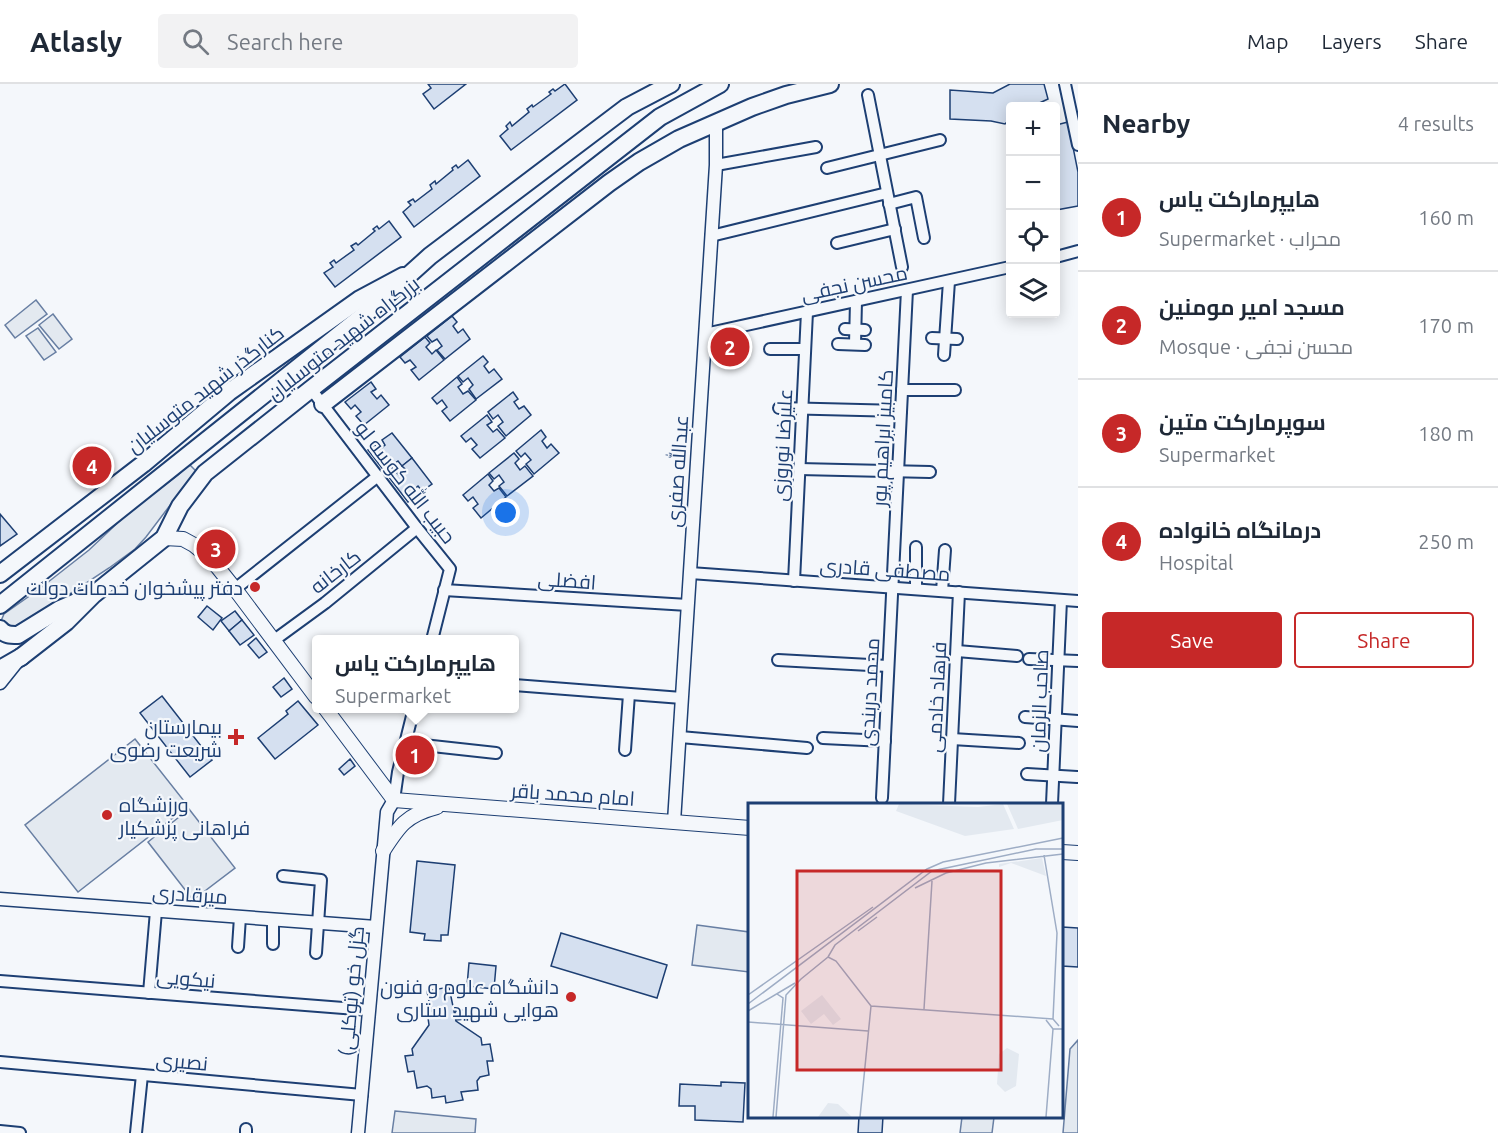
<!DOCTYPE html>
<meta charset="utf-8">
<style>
:root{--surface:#fff;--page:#f2f2f3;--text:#1f2937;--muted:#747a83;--line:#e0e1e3;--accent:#c62828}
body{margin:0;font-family:Ubuntu,Cairo,sans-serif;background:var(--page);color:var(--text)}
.controls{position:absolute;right:18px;top:18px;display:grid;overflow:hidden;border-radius:6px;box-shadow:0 3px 15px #0003}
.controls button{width:54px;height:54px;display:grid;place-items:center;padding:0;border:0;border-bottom:2px solid var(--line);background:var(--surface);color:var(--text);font:30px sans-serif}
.you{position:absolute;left:506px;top:429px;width:21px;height:21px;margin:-15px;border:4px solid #fff;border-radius:50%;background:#1a73e8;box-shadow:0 0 0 9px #1a73e833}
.badge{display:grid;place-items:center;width:39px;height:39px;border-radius:50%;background:var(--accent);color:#fff;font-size:20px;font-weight:700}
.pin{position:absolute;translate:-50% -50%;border:3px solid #fff;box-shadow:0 2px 6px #0006}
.popup{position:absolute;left:312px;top:551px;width:207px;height:78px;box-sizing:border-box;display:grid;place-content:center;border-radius:6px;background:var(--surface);filter:drop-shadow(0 2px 4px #0005);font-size:20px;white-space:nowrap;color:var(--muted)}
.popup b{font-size:22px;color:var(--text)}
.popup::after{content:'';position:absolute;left:50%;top:100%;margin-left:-12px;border:12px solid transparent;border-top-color:var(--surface)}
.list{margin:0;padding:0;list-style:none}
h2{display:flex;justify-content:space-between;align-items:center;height:78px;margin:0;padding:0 24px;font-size:26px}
h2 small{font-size:20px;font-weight:400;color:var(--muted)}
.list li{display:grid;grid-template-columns:39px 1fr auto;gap:18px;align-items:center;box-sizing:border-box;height:108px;padding:0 24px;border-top:2px solid var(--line)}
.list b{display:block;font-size:22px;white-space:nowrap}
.list p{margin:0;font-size:20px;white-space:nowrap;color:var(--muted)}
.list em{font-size:20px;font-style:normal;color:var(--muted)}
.actions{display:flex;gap:12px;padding:18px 24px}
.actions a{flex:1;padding:14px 0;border:2px solid var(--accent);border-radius:6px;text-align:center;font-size:21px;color:var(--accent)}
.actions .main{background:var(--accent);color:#fff}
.icon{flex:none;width:33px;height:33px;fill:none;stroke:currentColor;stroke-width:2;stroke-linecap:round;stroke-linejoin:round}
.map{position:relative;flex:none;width:1078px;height:1049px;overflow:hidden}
header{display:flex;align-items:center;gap:36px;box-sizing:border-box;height:84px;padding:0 30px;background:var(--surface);border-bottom:2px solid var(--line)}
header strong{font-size:28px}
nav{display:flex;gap:33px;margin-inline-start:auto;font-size:21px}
.search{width:420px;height:54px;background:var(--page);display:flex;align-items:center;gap:15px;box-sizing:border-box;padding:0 21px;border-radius:6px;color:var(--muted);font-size:22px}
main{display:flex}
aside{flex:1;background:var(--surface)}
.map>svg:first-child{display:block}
.green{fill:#e3e9f0;stroke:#687fa3;stroke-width:1.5}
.building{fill:#d5e0f0;stroke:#1d3f73;stroke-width:1.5}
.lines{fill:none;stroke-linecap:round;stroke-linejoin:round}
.minor-casing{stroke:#1d3f73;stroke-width:14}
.tertiary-casing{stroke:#1d3f73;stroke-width:15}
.secondary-casing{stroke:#1d3f73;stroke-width:16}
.primary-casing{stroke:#1d3f73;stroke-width:20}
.trunk-casing{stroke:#1d3f73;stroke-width:20}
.minor{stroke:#f4f7fb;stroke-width:10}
.tertiary{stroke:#f4f7fb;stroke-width:12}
.secondary{stroke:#f4f7fb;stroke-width:14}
.primary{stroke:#f4f7fb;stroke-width:16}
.trunk{stroke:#f4f7fb;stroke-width:16}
.poi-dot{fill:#c62828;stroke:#f4f7fb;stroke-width:2}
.labels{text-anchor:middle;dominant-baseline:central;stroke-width:4.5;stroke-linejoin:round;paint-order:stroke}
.street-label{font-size:20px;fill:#1d3f73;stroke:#f4f7fb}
.poi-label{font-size:20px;fill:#1d3f73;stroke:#f4f7fb;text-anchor:end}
.inset-road{fill:none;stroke:#9eadc5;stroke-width:1.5}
.view{fill:#c62828;fill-opacity:0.15;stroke:#c62828;stroke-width:3}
.inset-edge{fill:none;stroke:#1d3f73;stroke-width:3}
</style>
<header>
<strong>Atlasly</strong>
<div class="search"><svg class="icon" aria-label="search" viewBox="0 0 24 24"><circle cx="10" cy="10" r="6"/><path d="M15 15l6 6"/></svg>Search here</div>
<nav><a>Map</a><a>Layers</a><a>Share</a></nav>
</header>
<main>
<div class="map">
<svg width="1078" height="1049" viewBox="0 0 1078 1049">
<rect width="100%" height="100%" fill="#f4f7fb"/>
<g class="green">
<polygon points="36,216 47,230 15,254 5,241"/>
<polygon points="53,230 72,255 59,265 39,241"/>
<polygon points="38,244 56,268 44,276 26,252"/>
<polygon points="189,380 196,387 146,453 135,465 109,484 17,545 2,540 1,537 4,530 38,506 89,466 128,429 178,391"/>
<polygon points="135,655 188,722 78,808 25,741"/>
<polygon points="189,725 235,784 193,816 148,758"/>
<polygon points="697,841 749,848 749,888 692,881"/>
<polygon points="1078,956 1078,1049 1063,1049 1070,965"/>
<polygon points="395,1027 476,1035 475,1049 392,1049"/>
<polygon points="962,1033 994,1033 992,1049 960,1049"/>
</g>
<g class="building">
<polygon points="428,0 466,0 434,25 423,10 431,4"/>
<polygon points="565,0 577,16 511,66 500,52 508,45 506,42 510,38 512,42 529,28 527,25 532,21 533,23 551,10 549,8 553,5 555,7"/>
<polygon points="1010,0 1044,0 1048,15 1033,22 1010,22 1010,35 1005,40 991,37 950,35 950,6 993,9"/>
<polygon points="1068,38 1078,88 1078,122 1056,126 1056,41"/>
<polygon points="468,76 480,92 414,143 403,128 411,121 408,118 413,115 415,118 432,105 430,101 435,97 436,100 453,86 452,84 456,81 458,84"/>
<polygon points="389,137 401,153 335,203 324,189 333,183 330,179 334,176 336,179 354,166 351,162 356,159 358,161 375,147 373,145 377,142 379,145"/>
<polygon points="452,232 457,238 453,242 458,249 463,245 470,255 445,275 437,266 442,262 437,255 432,258 427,252"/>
<polygon points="425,253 430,259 426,263 432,270 436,266 444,276 419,296 411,286 416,283 410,276 405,279 400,273"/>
<polygon points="483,272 488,278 484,282 489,289 494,285 502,295 476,315 469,305 473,301 468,294 463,298 458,292"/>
<polygon points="457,293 462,300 458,303 463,310 468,307 476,316 450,337 442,327 447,323 442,316 437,320 432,314"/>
<polygon points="371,298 376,305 371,308 377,315 381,311 389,321 364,341 356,332 361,328 355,321 351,325 345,318"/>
<polygon points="513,308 518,315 514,318 519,325 524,322 531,331 506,352 498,342 503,338 498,331 493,335 488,328"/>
<polygon points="487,331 492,338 487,341 493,348 497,345 505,354 480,374 472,365 477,361 471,354 466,358 461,352"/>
<polygon points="541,346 546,353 542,357 547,364 551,360 559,369 534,390 526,380 531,376 525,369 521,373 516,367"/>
<polygon points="392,349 412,374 402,382 398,377 391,382 394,387 388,392 368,366 375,361 379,366 385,361 382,356"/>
<polygon points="514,369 519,375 515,379 520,386 525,382 533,392 507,412 499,402 504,398 499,391 494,395 489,389"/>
<polygon points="412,374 432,400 422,407 418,402 411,408 415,413 408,418 388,392 395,387 399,391 406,386 402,382"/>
<polygon points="488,390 493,397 489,401 494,407 499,404 506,413 481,434 473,424 478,420 473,413 468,417 463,411"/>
<polygon points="0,430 17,450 0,462"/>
<polygon points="207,522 222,534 213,546 198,533"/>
<polygon points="235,527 242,536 229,547 221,537"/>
<polygon points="242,536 254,551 240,561 229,547"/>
<polygon points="256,554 267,568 259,574 248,561"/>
<polygon points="284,594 292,605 281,613 273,603"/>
<polygon points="162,612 212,676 190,693 140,629"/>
<polygon points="298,617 318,641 275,675 258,654 288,630 286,627"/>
<polygon points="350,675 355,682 344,691 339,685"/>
<polygon points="417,777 455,781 448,851 441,851 441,857 424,856 425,850 410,848"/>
<polygon points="1062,843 1078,844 1078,883 1062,882"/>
<polygon points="561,849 667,881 657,914 551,882"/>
<polygon points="469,879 496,882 494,905 467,902"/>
<polygon points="449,903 456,937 481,954 482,961 490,960 493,977 487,977 489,991 480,993 477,997 478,1006 461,1008 463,1016 446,1019 445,1012 432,1014 431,1005 427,1002 417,1004 414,987 408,988 405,972 413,971 412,965 429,941 427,927 431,927 427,907"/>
<polygon points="464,926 466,935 456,936 455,927"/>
<polygon points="721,998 745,999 743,1038 695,1036 695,1022 679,1022 680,1000 721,1002"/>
<polygon points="859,1032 883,1032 882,1049 858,1049"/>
</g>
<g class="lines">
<defs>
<g id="minor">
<polyline points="1065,0 1078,61"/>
<polyline points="868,11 902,183"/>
<polyline points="716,81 816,63"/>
<polyline points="827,84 940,56"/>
<polyline points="889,120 916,113 924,154"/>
<polyline points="711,152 887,109"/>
<polyline points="837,159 895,145"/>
<polyline points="1056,173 1078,167"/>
<polyline points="845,245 865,246"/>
<polyline points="705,250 1010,183"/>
<polyline points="932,254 957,255"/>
<polyline points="838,260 865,261"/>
<polyline points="855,260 856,217"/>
<polyline points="770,265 805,265"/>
<polyline points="944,271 949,197"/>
<polyline points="311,305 417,444 450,485 432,556"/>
<polyline points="902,306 955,306"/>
<polyline points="779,324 901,327"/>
<polyline points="799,385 930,388"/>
<polyline points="690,489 1078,517"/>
<polyline points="794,497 807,228"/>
<polyline points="235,505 378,392"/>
<polyline points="916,505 916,463"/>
<polyline points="444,506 688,521"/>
<polyline points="942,507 945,466"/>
<polyline points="273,557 325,519 417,444"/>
<polyline points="957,567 1017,572"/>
<polyline points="1029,575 1078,577"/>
<polyline points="778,576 888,582"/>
<polyline points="514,601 682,614"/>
<polyline points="1025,633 1078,637"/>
<polyline points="680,653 807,664"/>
<polyline points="823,654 885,657"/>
<polyline points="952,655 1019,659"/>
<polyline points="405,659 496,669"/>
<polyline points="625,666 629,610"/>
<polyline points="1027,690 1077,693"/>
<polyline points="882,714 907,206"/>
<polyline points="394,716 398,688 414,624"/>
<polyline points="949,720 959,508"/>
<polyline points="1052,720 1061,516"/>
<polyline points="283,792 321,796 316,869"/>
<polyline points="273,860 273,836"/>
<polyline points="238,863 240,833"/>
<polyline points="0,897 369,926"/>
<polyline points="149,909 156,827"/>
<polyline points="0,978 362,1011"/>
<polyline points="0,1047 20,1049"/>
<polyline points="136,1049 142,991"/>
<polyline points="246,1049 246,1045"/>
</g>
<g id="tertiary">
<polyline points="0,599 16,579"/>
<polyline points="674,738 716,81 716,38"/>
<polyline points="0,815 376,843"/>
<polyline points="358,1049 387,728 394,716"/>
</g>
<g id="secondary">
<polyline points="164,454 183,455 194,461 211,475 235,505 316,613"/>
<polyline points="325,624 394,716 750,744"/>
<path d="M383 767C399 742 406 731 437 723"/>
<polyline points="1062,768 1078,769"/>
</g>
<g id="primary">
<polyline points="323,320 609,99 639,78 679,55 752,23 786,11 830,0"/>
<polyline points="0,490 143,380 229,308 360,215 403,192"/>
<polyline points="0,585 21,573"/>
</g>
<g id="trunk">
<polyline points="0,521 370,226 430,172 627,23 671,0"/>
<path d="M0 545C5 551 10 551 18 551L60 525 83 515"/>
<polyline points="21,573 66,538 93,511 164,454 180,422 205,389 311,305 660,33 720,0"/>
</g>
</defs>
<use href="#minor" class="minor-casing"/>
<use href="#tertiary" class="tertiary-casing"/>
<use href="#secondary" class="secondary-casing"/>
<use href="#primary" class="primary-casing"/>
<use href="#trunk" class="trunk-casing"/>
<use href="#minor" class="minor"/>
<use href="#tertiary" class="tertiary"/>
<use href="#secondary" class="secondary"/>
<use href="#primary" class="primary"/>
<use href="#trunk" class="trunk"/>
</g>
<g class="poi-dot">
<circle cx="255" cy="503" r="6"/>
<path d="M233 644h6v6h6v6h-6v6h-6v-6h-6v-6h6z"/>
<circle cx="107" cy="731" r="6"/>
<circle cx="571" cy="913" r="6"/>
</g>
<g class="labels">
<g class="street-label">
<text transform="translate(854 199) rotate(-12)">محسن نجفی</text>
<text transform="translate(343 254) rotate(-38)">بزرگراه شهید متوسلیان</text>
<text transform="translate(205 305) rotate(-38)">کنارگذر شهید متوسلیان</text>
<text transform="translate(882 354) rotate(-87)">کامبیز ابراهیم پور</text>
<text transform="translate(782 361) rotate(-87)">علیرضا نوروزی</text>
<text transform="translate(677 387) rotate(-86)">عبدالله صفری</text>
<text transform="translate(406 398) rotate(52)">حبیب الله کوسه لو</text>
<text transform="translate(885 485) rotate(4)">مصطفی قادری</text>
<text transform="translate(335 487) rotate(-38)">کارخانه</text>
<text transform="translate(567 496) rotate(4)">افضلی</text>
<text transform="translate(869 608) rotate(-87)">محمد دربندی</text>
<text transform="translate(936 613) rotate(-87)">فرهاد خادمی</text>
<text transform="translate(1039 617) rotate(-88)">صاحب الزمان</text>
<text transform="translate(573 710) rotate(4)">امام محمد باقر</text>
<text transform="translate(190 810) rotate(4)">میرقادری</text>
<text transform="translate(186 894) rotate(5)">نیکویی</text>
<text transform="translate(351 907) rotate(-85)">گزل خو (توکلی)</text>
<text transform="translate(182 977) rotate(5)">نصیری</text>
</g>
<g class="poi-label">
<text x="243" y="503">دفتر پیشخوان خدمات دولت</text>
<text x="222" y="642">بیمارستان<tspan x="222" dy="23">شریعت رضوی</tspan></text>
<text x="119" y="720" text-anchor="start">ورزشگاه<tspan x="119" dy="23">فراهانی پزشکیار</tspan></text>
<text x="559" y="902">دانشگاه علوم و فنون<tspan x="559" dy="23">هوایی شهید ستاری</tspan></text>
</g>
</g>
<g transform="translate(748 719)">
<rect width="315" height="315" fill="#f4f7fb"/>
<path d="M151 1 230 4 255 1 266 26 217 33 148 8ZM259 1H315V17L270 26ZM294 55 298 73 263 60 251 64V61ZM74 192 93 216 85 222 76 211 63 221 53 208ZM259 245 271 251 268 283 257 289 249 281 251 251ZM80 300 90 301 104 314H70Z" fill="#e3e9f0"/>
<path class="inset-road" d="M296 52 309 130 305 216 311 223M167 85 198 70 238 60 315 51M110 128 129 114M80 154 88 158 123 203 305 216M53 176 80 154 87 142 184 68 288 46H315M0 192 125 104M0 201 179 66 195 59 315 35M176 206 184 78M0 208 47 180M298 217 305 226H315M0 219 120 228M25 314 35 195 29 191M28 314 38 192 53 176M112 314 123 203M298 314 305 226"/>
<path class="view" d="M49 68H253V267H49Z"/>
<rect width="315" height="315" class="inset-edge"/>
</g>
</svg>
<div class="controls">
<button>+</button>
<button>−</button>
<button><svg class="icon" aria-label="locate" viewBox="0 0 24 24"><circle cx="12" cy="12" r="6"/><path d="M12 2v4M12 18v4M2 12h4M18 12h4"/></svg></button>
<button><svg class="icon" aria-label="layers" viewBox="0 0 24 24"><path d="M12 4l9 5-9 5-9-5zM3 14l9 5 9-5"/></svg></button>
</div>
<div class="you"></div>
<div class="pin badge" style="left:415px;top:671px">1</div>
<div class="popup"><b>هایپرمارکت یاس</b>Supermarket</div>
<div class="pin badge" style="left:730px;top:263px">2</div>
<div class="pin badge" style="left:216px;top:465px">3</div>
<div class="pin badge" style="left:92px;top:382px">4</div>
</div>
<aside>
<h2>Nearby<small>4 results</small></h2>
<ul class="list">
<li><span class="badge">1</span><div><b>هایپرمارکت یاس</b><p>Supermarket · محراب</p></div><em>160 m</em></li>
<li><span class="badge">2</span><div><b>مسجد امیر مومنین</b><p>Mosque · محسن نجفی</p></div><em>170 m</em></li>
<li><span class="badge">3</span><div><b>سوپرمارکت متین</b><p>Supermarket</p></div><em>180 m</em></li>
<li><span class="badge">4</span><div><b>درمانگاه خانواده</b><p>Hospital</p></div><em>250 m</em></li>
</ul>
<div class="actions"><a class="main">Save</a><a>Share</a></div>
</aside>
</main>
